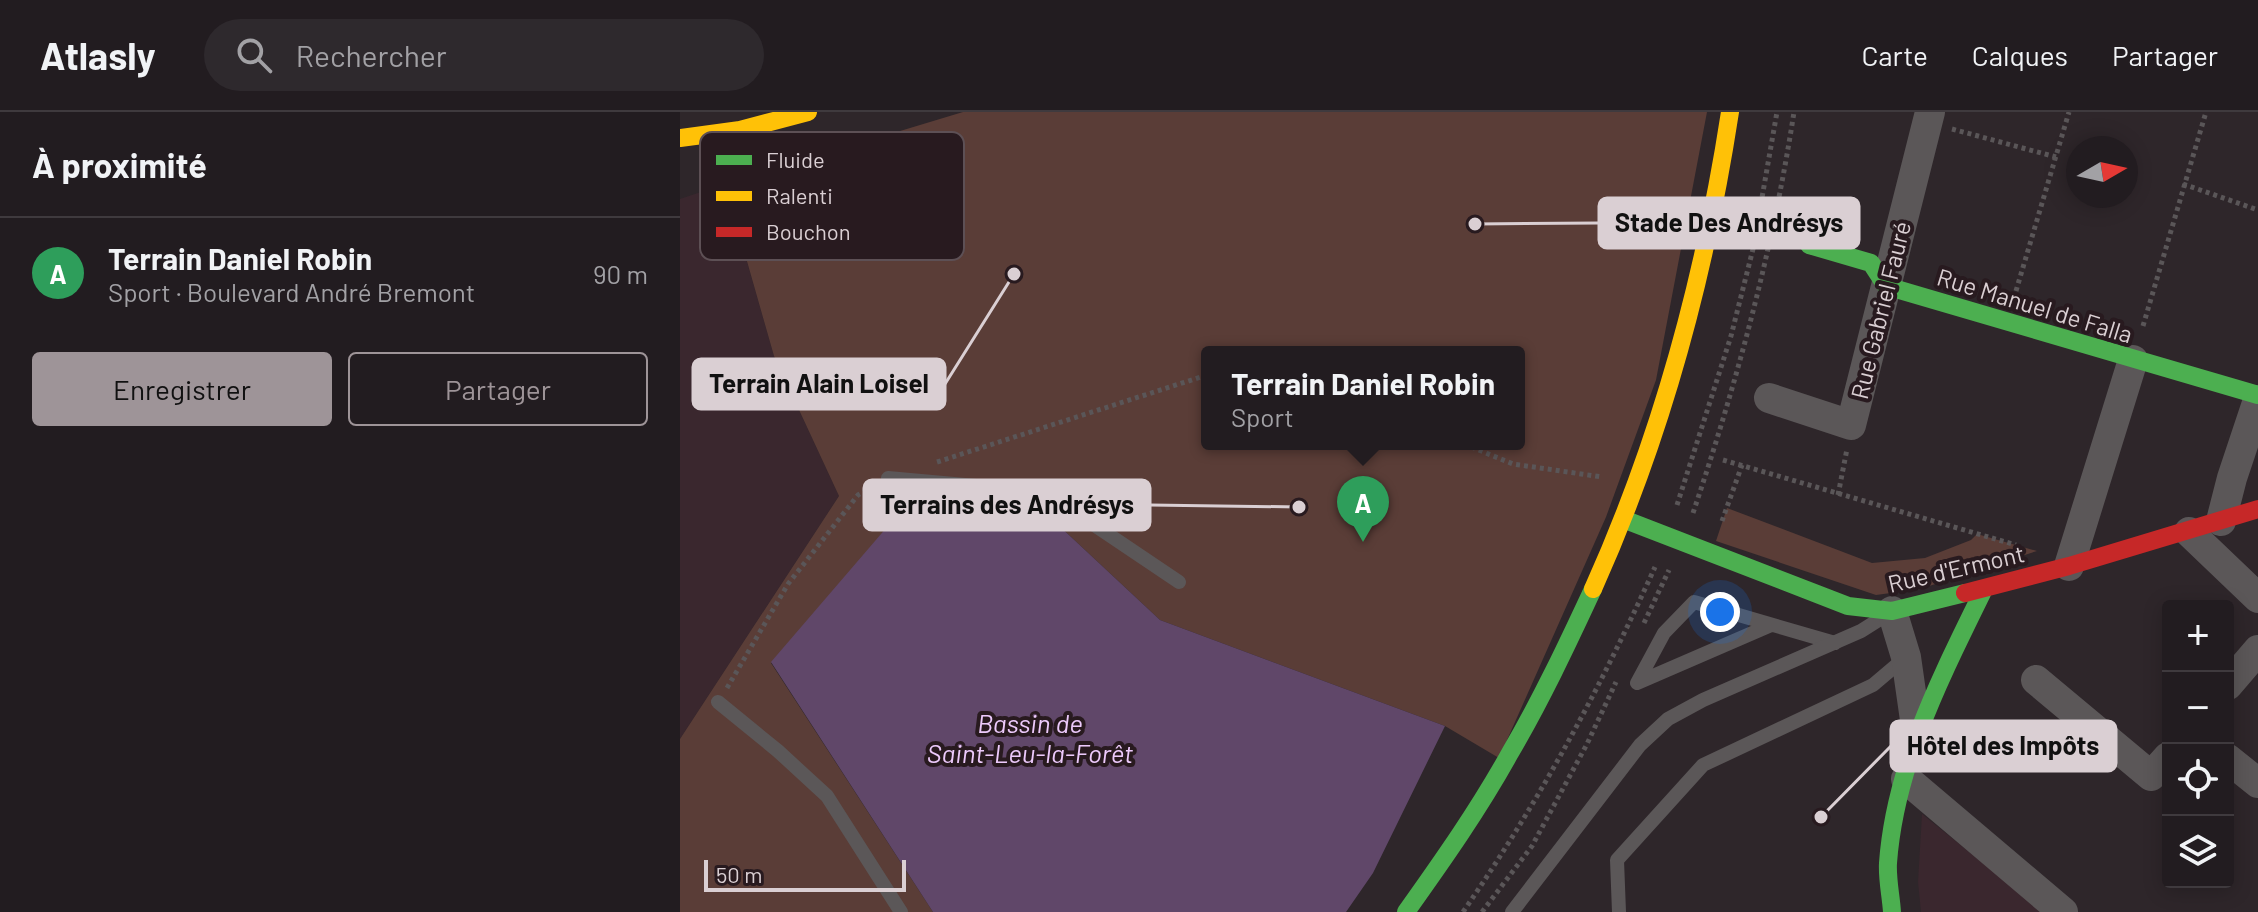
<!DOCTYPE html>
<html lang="fr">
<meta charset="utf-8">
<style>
:root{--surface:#221c20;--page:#2e292d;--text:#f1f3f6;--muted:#a2a1a5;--line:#3f3a3e;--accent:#9e9498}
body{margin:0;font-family:Barlow,sans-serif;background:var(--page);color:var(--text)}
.controls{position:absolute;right:24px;bottom:24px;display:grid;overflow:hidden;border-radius:8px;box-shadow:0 4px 20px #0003}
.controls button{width:72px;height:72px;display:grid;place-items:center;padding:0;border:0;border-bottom:2px solid var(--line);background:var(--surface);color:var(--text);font:40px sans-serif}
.compass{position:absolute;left:1386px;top:24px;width:72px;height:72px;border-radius:50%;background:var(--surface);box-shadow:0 4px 20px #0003;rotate:81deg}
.scale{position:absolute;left:24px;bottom:20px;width:202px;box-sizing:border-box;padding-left:8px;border:4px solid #dacfd3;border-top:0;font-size:22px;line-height:28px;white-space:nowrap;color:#dacfd3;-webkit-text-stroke:6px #281a1f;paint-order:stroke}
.you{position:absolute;left:1040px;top:500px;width:28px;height:28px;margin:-20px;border:6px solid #fff;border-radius:50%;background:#1a73e8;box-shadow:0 0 0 12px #1a73e833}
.badge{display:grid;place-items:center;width:52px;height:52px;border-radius:50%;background:var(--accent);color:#fff;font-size:26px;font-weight:700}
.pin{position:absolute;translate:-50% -66px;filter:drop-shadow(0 2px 4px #0008)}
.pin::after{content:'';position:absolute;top:42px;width:28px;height:24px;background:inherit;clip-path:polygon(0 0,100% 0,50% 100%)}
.popup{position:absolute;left:521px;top:234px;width:324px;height:104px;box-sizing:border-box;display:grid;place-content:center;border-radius:8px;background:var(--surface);filter:drop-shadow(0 2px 6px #0005);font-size:26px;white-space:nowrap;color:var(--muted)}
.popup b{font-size:30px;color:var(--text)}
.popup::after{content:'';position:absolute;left:50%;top:100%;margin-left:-16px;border:16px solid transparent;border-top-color:var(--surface)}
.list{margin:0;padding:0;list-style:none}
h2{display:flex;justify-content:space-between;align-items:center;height:104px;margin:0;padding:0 32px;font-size:34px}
h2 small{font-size:26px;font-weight:400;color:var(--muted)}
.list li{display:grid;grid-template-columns:52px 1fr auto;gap:24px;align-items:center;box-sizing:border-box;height:112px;padding:0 32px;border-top:2px solid var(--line)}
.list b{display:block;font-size:30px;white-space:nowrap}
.list p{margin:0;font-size:26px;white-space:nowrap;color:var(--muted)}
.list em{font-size:26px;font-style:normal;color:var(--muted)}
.actions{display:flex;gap:16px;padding:24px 32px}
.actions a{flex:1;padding:18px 0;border:2px solid var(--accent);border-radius:8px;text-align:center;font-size:28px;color:var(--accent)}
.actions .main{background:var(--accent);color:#111}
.icon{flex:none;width:44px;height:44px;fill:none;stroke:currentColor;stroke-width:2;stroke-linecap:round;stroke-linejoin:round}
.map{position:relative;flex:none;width:1578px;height:800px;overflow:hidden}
header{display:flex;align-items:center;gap:48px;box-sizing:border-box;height:112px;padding:0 40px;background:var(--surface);border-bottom:2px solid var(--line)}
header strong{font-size:38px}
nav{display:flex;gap:44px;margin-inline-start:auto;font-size:28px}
.search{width:560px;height:72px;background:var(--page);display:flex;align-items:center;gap:20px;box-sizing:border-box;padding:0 28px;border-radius:44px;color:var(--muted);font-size:30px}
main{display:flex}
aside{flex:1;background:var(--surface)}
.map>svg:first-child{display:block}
.built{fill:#3a272e}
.green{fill:#5a3d37;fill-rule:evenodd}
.water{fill:#604769}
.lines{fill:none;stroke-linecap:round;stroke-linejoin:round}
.path{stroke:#5a5658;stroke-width:5;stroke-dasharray:4 4;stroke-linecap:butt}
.lane{stroke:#5b5758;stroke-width:14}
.street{stroke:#5b5758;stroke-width:30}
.fast{stroke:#4caf50;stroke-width:18}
.slow{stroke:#ffc107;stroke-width:18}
.jam{stroke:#c62828;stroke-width:18}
.labels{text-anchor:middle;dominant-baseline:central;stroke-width:8;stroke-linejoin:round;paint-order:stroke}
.street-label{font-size:24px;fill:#dacfd3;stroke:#281a1f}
.water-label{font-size:26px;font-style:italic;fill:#edcafc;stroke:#281a1f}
.key{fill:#281a1f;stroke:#5d5055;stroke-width:2}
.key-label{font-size:22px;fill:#dacfd3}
.leader{fill:none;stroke:#dacfd3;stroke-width:3}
.callout-dot{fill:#dacfd3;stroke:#281a1f;stroke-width:3}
.callout{fill:#dacfd3;stroke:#dacfd3;stroke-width:3}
.callout-label{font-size:26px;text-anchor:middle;font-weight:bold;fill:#111}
</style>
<header>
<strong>Atlasly</strong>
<div class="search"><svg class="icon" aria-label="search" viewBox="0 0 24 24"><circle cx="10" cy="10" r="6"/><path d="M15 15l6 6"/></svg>Rechercher</div>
<nav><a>Carte</a><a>Calques</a><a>Partager</a></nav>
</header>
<main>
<aside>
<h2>À proximité<small></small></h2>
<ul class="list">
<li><span class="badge" style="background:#2e9e5b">A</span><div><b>Terrain Daniel Robin</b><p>Sport · Boulevard André Bremont</p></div><em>90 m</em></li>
</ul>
<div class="actions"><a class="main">Enregistrer</a><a>Partager</a></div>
</aside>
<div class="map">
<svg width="1578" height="800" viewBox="0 0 1578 800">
<rect width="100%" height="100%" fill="#2e262a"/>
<g class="built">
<polygon points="45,72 94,244 159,384 0,627 0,87"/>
<polygon points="1242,702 1364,800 1241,800 1238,770"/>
</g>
<g class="green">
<path d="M283 0H1027L976 268 926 405 819 646 765 614 480 508 374 409 91 551 253 800H0V627L159 384 94 244 45 72ZM527 240H839V332H527Z"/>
<polygon points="1047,396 1192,451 1245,446 1291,428 1297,422 1357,439 1240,477 1196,483 1036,429"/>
</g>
<polygon class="water" points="238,379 374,409 480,508 765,614 693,761 666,800 253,800 91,550"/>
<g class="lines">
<g class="path">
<polyline points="1272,17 1376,45"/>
<polyline points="1503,72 1578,98"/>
<polyline points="1336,179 1389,0"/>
<polyline points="1463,214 1526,0"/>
<polyline points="784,332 833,352 922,365"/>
<polyline points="1043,348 1336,433"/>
<polyline points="257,350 527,263"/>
<polyline points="1158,383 1167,337"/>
<polyline points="997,393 1051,224 1073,137 1097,0"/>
<path d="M1013 401C1057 270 1093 137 1114 0"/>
<polyline points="1042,409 1062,353"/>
<polyline points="964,511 989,458"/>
<polyline points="47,576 108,472 178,383 192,375"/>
<path d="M783 800C860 688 919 579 975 455"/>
<polyline points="802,800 852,734 907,632 936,570"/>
</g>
<g class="lane">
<polyline points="208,366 386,382 392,398 499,470"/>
<polyline points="1091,513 957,571 984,521 1014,490 1155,531"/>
<polyline points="38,590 98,639 147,684 221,800"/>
<polyline points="832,800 960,633 988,607 1023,588 1181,519 1200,507"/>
<polyline points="939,800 937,748 1023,653 1193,573 1226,545"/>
</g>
<g class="street">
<polyline points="1089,286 1171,313 1250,0"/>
<polyline points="1541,409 1552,366 1578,288"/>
<polyline points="1509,420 1578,486"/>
<polyline points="1389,454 1453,248"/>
<polyline points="1212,499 1226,545 1237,622"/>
<polyline points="1356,568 1471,664 1488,645"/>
<polyline points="1548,573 1578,538"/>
<polyline points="1548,647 1578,671"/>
<polyline points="1226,667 1383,800"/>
</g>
<g class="fast">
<polyline points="1129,133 1191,151 1206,174 1578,283"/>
<polyline points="943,407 1168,494 1212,499 1285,481"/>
<path d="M726 800C763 748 799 697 830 641 861 588 887 533 913 477"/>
<path d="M1212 800C1211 784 1207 767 1208 751 1215 653 1262 563 1304 477"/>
</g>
<g class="slow">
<polyline points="0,26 60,18 128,0"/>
<path d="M913 477C981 326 1025 163 1050 0"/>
</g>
<polyline class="jam" points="1285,481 1389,454 1578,397"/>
</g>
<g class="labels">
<g class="street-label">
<text transform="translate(1355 193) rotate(17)">Rue Manuel de Falla</text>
<text transform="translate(1200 198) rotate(-76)">Rue Gabriel Fauré</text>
<text transform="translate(1276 456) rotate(-13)">Rue d'Ermont</text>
</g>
<g class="water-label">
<text x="350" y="610">Bassin de<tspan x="350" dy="30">Saint-Leu-la-Forêt</tspan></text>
</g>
</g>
<rect x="20" y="20" width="264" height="128" rx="12" class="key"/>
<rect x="36" y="43" width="36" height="10" fill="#4caf50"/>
<rect x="36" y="79" width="36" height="10" fill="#ffc107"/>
<rect x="36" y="115" width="36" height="10" fill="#c62828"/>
<g class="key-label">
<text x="86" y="56">Fluide</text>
<text x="86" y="92">Ralenti</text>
<text x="86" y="128">Bouchon</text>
</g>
<path class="leader" d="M795 112L919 111M334 162L265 272M619 395L470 393M1141 705L1211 634"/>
<g class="callout-dot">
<circle cx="795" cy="112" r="8"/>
<circle cx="334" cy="162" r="8"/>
<circle cx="619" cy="395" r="8"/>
<circle cx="1141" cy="705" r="8"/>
</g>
<g class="callout">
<rect x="919" y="86" width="260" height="50" rx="8"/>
<rect x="13" y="247" width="252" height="50" rx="8"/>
<rect x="184" y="368" width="286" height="50" rx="8"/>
<rect x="1211" y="609" width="225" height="50" rx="8"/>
</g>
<g class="callout-label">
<text x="1049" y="120">Stade Des Andrésys</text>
<text x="139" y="281">Terrain Alain Loisel</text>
<text x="327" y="402">Terrains des Andrésys</text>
<text x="1323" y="643">Hôtel des Impôts</text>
</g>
</svg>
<div class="controls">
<button>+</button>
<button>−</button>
<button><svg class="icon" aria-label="locate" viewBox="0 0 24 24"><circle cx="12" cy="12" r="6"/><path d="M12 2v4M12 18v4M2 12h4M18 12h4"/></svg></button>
<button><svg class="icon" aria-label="layers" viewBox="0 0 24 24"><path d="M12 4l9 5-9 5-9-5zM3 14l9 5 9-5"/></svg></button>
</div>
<svg class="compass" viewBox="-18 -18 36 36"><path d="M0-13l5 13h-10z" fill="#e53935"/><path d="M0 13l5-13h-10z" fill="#a2a1a5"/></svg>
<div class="scale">50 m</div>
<div class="you"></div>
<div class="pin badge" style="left:683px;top:430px;background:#2e9e5b">A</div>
<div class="popup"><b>Terrain Daniel Robin</b>Sport</div>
</div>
</main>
